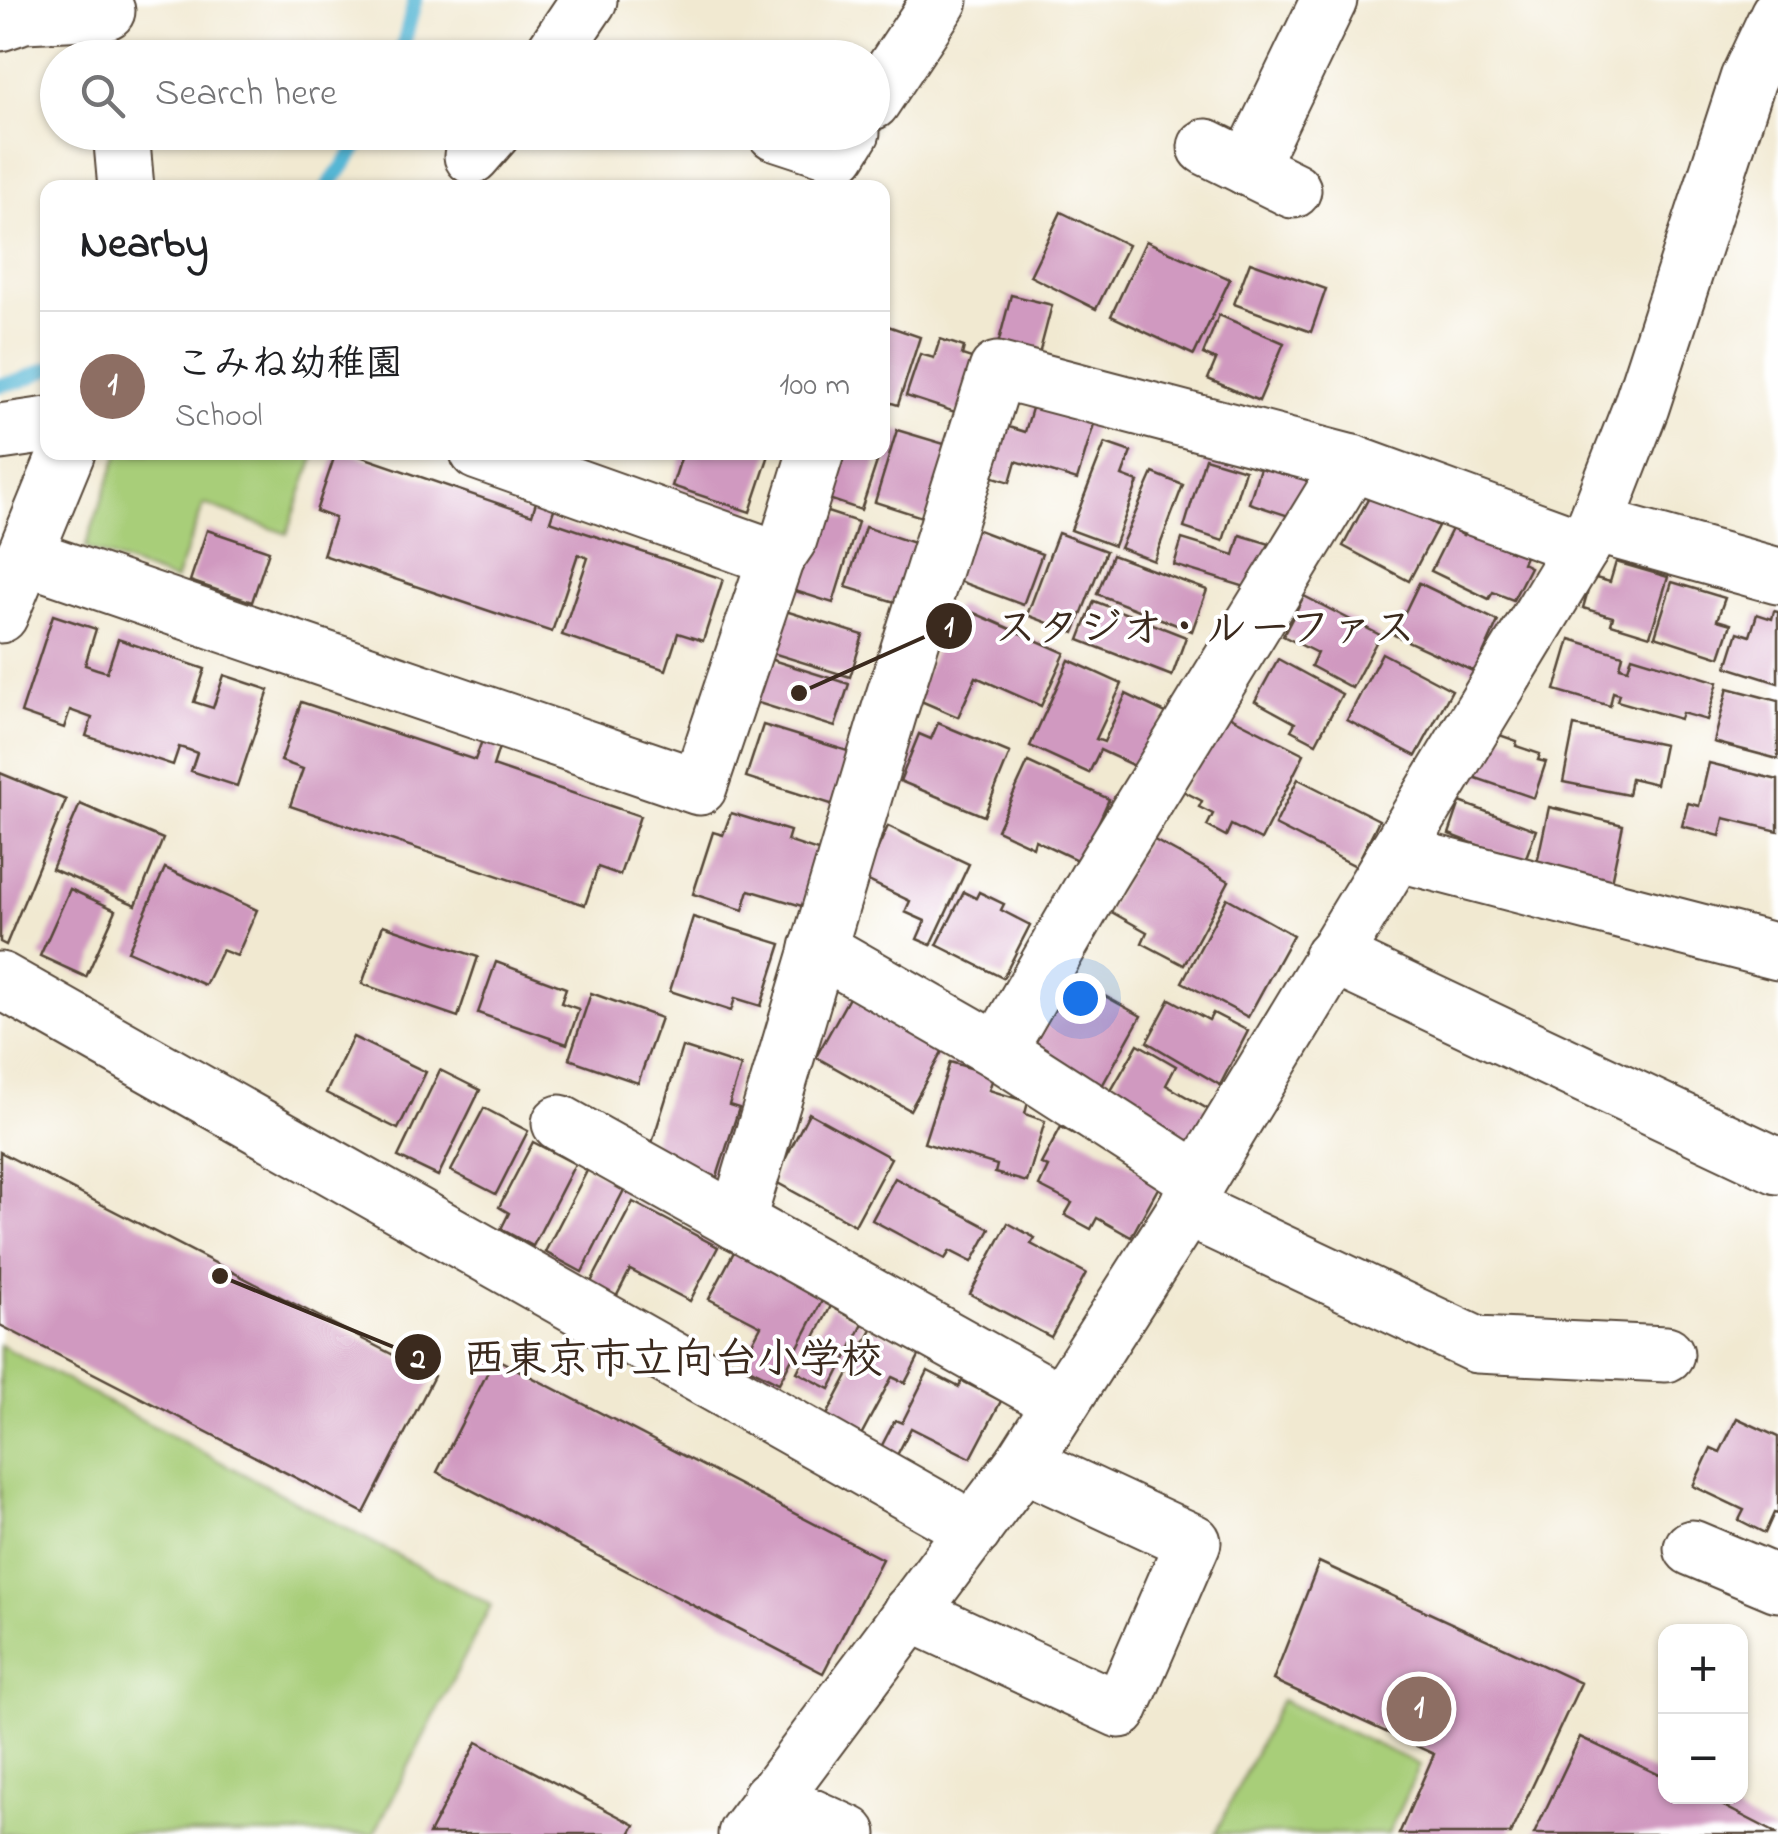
<!DOCTYPE html>
<meta charset="utf-8">
<style>
:root{--surface:#fff;--page:#f2f2f2;--text:#202124;--muted:#757577;--line:#e0e0e0;--accent:#b5179e}
body{margin:0;font-family:"Indie Flower","Klee One",sans-serif;background:var(--page);color:var(--text)}
.controls{position:absolute;right:30px;bottom:30px;display:grid;overflow:hidden;border-radius:20px;box-shadow:0 2px 8px #0004}
.controls button{width:90px;height:90px;display:grid;place-items:center;padding:0;border:0;border-bottom:2px solid var(--line);background:var(--surface);color:var(--text);font:50px sans-serif}
.you{position:absolute;left:1080px;top:998px;width:35px;height:35px;margin:-25px;border:8px solid #fff;border-radius:50%;background:#1a73e8;box-shadow:0 0 0 15px #1a73e833}
.badge{display:grid;place-items:center;width:65px;height:65px;border-radius:50%;background:var(--accent);color:#fff;font-size:32px;font-weight:700}
.pin{position:absolute;translate:-50% -50%;border:5px solid #fff;box-shadow:0 2px 10px #0006}
.list{margin:0;padding:0;list-style:none}
h2{display:flex;justify-content:space-between;align-items:center;height:130px;margin:0;padding:0 40px;font-size:42px}
h2 small{font-size:32px;font-weight:400;color:var(--muted)}
.list li{display:grid;grid-template-columns:65px 1fr auto;gap:30px;align-items:center;box-sizing:border-box;height:150px;padding:0 40px;border-top:2px solid var(--line)}
.list b{display:block;font-size:38px;white-space:nowrap}
.list p{margin:0;font-size:32px;white-space:nowrap;color:var(--muted)}
.list em{font-size:32px;font-style:normal;color:var(--muted)}
.icon{flex:none;width:55px;height:55px;fill:none;stroke:currentColor;stroke-width:2;stroke-linecap:round;stroke-linejoin:round}
.map{position:relative;flex:none;width:1778px;height:1834px;overflow:hidden}
.search{position:absolute;background:var(--surface);box-shadow:0 2px 8px #0004;left:40px;top:40px;width:850px;height:110px;display:flex;align-items:center;gap:25px;box-sizing:border-box;padding:0 35px;border-radius:55px;color:var(--muted);font-size:38px}
.panel{position:absolute;background:var(--surface);box-shadow:0 2px 8px #0004;left:40px;top:180px;width:850px;height:280px;border-radius:20px}
.map>svg:first-child{display:block}
.green{fill:#a8ce79;stroke:#727c4c;stroke-width:2.5}
.lines{fill:none;stroke-linecap:round;stroke-linejoin:round}
.stream{stroke:#55b6d4;stroke-width:15}
.building{fill:#d099c0}
.minor-casing{stroke:#564739;stroke-width:59}
.minor{stroke:#fff;stroke-width:55}
.leader{fill:none;stroke:#3b2a1e;stroke-width:4}
.callout-dot{fill:#3b2a1e;stroke:#fff;stroke-width:4}
.mark-label{font-size:30px;text-anchor:middle;font-weight:bold;fill:#fff}
.callout-label{font-size:42px;text-anchor:middle;font-weight:bold;fill:#3b2a1e;stroke:#fff;stroke-width:8;stroke-linejoin:round;paint-order:stroke}
</style>
<div class="map">
<svg width="1778" height="1834" viewBox="0 0 1778 1834">
<rect width="100%" height="100%" fill="#fff"/>
<filter id="ink" filterUnits="userSpaceOnUse"><feTurbulence type="fractalNoise" baseFrequency=".01" numOctaves="2"/><feDisplacementMap in="SourceGraphic" scale="20" xChannelSelector="R" yChannelSelector="G"/><feConvolveMatrix kernelMatrix="1 2 1 2 8 2 1 2 1" color-interpolation-filters="sRGB"/></filter>
<filter id="wash" filterUnits="userSpaceOnUse"><feTurbulence type="fractalNoise" baseFrequency=".0048" numOctaves="4" result="noise"/><feDisplacementMap in="SourceGraphic" scale="40" xChannelSelector="R" yChannelSelector="G"/><feGaussianBlur stdDeviation="2.25" result="paint"/><feColorMatrix in="noise" values="0 0 0 0 0 0 0 0 0 0 0 0 0 0 0 0 0 1.4 0 .05"/><feComposite in="paint" operator="in"/></filter>
<g filter="url(#wash)">
<rect width="100%" height="100%" fill="#f1e9d1"/>
<g class="green">
<polygon points="310,452 315,455 287,534 204,504 175,581 85,548 118,455 124,453"/>
<polygon points="0,1345 491,1605 374,1834 0,1834"/>
<polygon points="1281,1700 1420,1765 1388,1834 1215,1834"/>
</g>
<g class="lines">
<g class="stream">
<polyline points="400,58 415,0"/>
<polyline points="327,188 368,132"/>
<polyline points="0,385 20,381 48,369"/>
</g>
</g>
<g id="blocks">
<g class="building">
<polygon points="1061,212 1128,245 1096,309 1030,276"/>
<polygon points="1146,241 1230,279 1194,355 1111,316"/>
<polygon points="1250,262 1326,289 1311,332 1234,304"/>
<polygon points="1011,295 1052,305 1037,362 996,352"/>
<polygon points="1219,315 1284,343 1259,401 1208,379 1216,360 1203,354"/>
<polygon points="882,324 920,337 898,405 882,400"/>
<polygon points="940,339 964,347 962,355 981,361 964,415 906,396 920,354 934,358"/>
<polygon points="1033,405 1094,424 1077,480 1016,461 1010,482 984,474 999,424 1025,432"/>
<polygon points="897,430 951,446 928,519 875,502"/>
<polygon points="1105,443 1131,452 1122,476 1138,482 1114,546 1071,530"/>
<polygon points="336,452 348,452 532,515 539,492 558,498 550,521 723,579 703,641 678,633 666,670 562,635 588,558 578,554 552,632 323,555 335,518 316,511"/>
<polygon points="683,452 770,452 750,512 672,486"/>
<polygon points="831,452 857,452 878,459 861,510 817,495"/>
<polygon points="1264,455 1313,470 1298,519 1249,503"/>
<polygon points="1205,458 1245,470 1223,541 1184,528"/>
<polygon points="1153,473 1183,485 1154,561 1120,548"/>
<polygon points="1372,492 1438,526 1409,581 1343,546"/>
<polygon points="818,509 858,522 833,603 792,590"/>
<polygon points="1468,526 1526,554 1522,563 1530,567 1513,600 1493,592 1489,599 1431,571 1452,529 1463,535"/>
<polygon points="865,527 917,544 898,603 846,587"/>
<polygon points="973,528 1042,554 1023,605 953,579"/>
<polygon points="207,530 269,551 252,602 190,581"/>
<polygon points="1058,533 1106,551 1074,633 1027,615"/>
<polygon points="1240,535 1270,544 1255,590 1174,565 1182,539 1234,555"/>
<polygon points="1112,555 1207,590 1192,631 1097,594"/>
<polygon points="1616,562 1668,577 1650,636 1611,624 1613,617 1583,608 1592,577 1610,582"/>
<polygon points="1672,582 1725,598 1717,620 1731,624 1720,657 1655,636"/>
<polygon points="1419,583 1498,621 1475,672 1394,635"/>
<polygon points="1304,596 1380,635 1352,688 1311,666 1317,653 1283,636"/>
<polygon points="1094,601 1186,637 1172,676 1079,640"/>
<polygon points="956,605 1065,653 1041,706 976,677 958,717 914,698"/>
<polygon points="779,609 863,635 850,677 766,651"/>
<polygon points="1774,611 1778,612 1778,683 1727,667 1738,632 1750,636 1757,614 1772,619"/>
<polygon points="53,615 96,629 85,665 97,669 107,672 118,639 205,669 194,702 213,708 224,675 269,690 237,786 191,771 197,753 189,750 179,747 173,765 86,736 92,718 70,710 64,728 21,713"/>
<polygon points="1570,639 1623,655 1620,667 1628,669 1632,656 1718,682 1707,720 1682,713 1680,719 1617,701 1619,694 1613,692 1610,706 1555,690"/>
<polygon points="1382,653 1452,690 1416,756 1347,720"/>
<polygon points="766,658 849,684 835,727 752,701"/>
<polygon points="1278,659 1342,694 1316,743 1291,730 1295,723 1255,701"/>
<polygon points="1069,660 1122,684 1096,739 1104,742 1126,694 1166,713 1141,769 1100,750 1089,773 1030,746"/>
<polygon points="1728,688 1778,701 1778,759 1714,742"/>
<polygon points="301,702 475,760 484,735 501,741 493,766 640,816 620,875 598,867 585,905 290,806 303,769 281,761"/>
<polygon points="1223,713 1304,754 1261,840 1231,825 1226,836 1207,826 1213,814 1199,807 1202,801 1183,791"/>
<polygon points="938,723 1010,753 984,816 900,781 919,734 931,739"/>
<polygon points="763,725 851,752 834,805 746,777"/>
<polygon points="1574,726 1664,745 1656,784 1631,778 1628,795 1563,782"/>
<polygon points="1485,730 1517,741 1516,746 1540,754 1538,760 1546,762 1534,798 1470,776"/>
<polygon points="1028,762 1109,799 1081,862 1035,840 1033,847 997,830"/>
<polygon points="1709,763 1778,780 1778,831 1724,818 1720,836 1682,826 1688,803 1699,806"/>
<polygon points="0,773 66,800 6,945 0,942"/>
<polygon points="1298,779 1379,820 1356,866 1275,825"/>
<polygon points="1460,802 1536,830 1524,863 1449,834"/>
<polygon points="80,804 163,839 136,905 52,869"/>
<polygon points="1549,807 1623,825 1611,882 1537,863"/>
<polygon points="731,813 790,831 787,841 821,852 805,907 749,890 743,910 693,894 713,832 723,835"/>
<polygon points="888,826 969,864 931,945 917,939 925,921 905,912 910,901 864,879"/>
<polygon points="1147,836 1229,881 1184,965 1142,943 1147,932 1108,910"/>
<polygon points="165,868 257,910 237,956 222,950 205,985 128,951"/>
<polygon points="70,889 116,910 86,977 40,956"/>
<polygon points="964,892 976,898 979,892 1004,904 1001,910 1030,925 1003,978 937,945"/>
<polygon points="1227,898 1293,935 1248,1017 1182,982"/>
<polygon points="693,917 781,944 761,1006 735,998 731,1011 670,991"/>
<polygon points="383,925 478,957 458,1017 362,984"/>
<polygon points="496,962 566,988 561,1003 579,1009 567,1044 478,1013"/>
<polygon points="1072,978 1141,1016 1098,1093 1028,1055"/>
<polygon points="591,993 661,1018 638,1083 569,1059"/>
<polygon points="850,996 944,1048 910,1110 816,1057"/>
<polygon points="1170,999 1209,1020 1213,1013 1248,1031 1220,1085 1147,1042"/>
<polygon points="353,1037 426,1072 398,1129 326,1093"/>
<polygon points="1138,1044 1176,1066 1166,1085 1211,1111 1188,1149 1105,1101"/>
<polygon points="682,1047 741,1066 729,1105 739,1108 717,1177 648,1156"/>
<polygon points="950,1062 994,1075 989,1090 1028,1102 1025,1114 1045,1121 1027,1182 995,1173 997,1165 924,1143"/>
<polygon points="440,1070 480,1090 438,1176 398,1157"/>
<polygon points="484,1108 528,1131 496,1194 451,1171"/>
<polygon points="809,1113 891,1158 855,1225 774,1181"/>
<polygon points="1061,1127 1162,1181 1131,1237 1097,1218 1091,1229 1065,1215 1072,1203 1039,1186 1048,1167 1041,1164"/>
<polygon points="533,1142 575,1164 533,1246 501,1229 509,1213 499,1207"/>
<polygon points="0,1152 434,1376 364,1513 0,1325"/>
<polygon points="588,1169 625,1188 582,1272 545,1252"/>
<polygon points="895,1178 990,1229 972,1262 950,1251 945,1259 872,1220"/>
<polygon points="633,1202 718,1247 690,1301 630,1270 614,1301 588,1288"/>
<polygon points="1008,1223 1035,1238 1031,1244 1086,1273 1051,1337 970,1294"/>
<polygon points="735,1250 824,1297 779,1383 741,1364 761,1326 709,1299"/>
<polygon points="831,1306 863,1324 830,1389 797,1372"/>
<polygon points="873,1328 921,1352 905,1383 892,1377 860,1437 825,1419"/>
<polygon points="495,1358 882,1559 823,1673 437,1472"/>
<polygon points="928,1371 959,1387 962,1381 1001,1401 971,1458 911,1428 894,1461 878,1453 895,1420 902,1423"/>
<polygon points="1737,1418 1778,1437 1778,1514 1774,1513 1765,1533 1739,1520 1744,1510 1693,1486 1711,1448 1720,1452"/>
<polygon points="1319,1562 1581,1683 1510,1834 1399,1834 1434,1754 1273,1680"/>
<polygon points="1580,1737 1666,1778 1666,1796 1704,1796 1778,1834 1534,1834"/>
<polygon points="477,1742 635,1825 630,1834 429,1834"/>
</g>
</g>
</g>
<g filter="url(#ink)">
<use href="#blocks" fill-opacity="0" stroke="#564739" stroke-width="2.5"/>
<g class="lines">
<defs>
<g id="minor">
<polyline points="0,23 24,15 107,11"/>
<polyline points="550,58 589,0"/>
<polyline points="872,102 940,0"/>
<polyline points="121,132 126,188"/>
<polyline points="775,132 839,153 852,132"/>
<polyline points="1206,147 1293,190"/>
<polyline points="472,156 493,132"/>
<polyline points="1248,168 1329,0"/>
<polyline points="0,432 48,425"/>
<polyline points="1595,525 1778,576"/>
<polyline points="24,556 699,787 776,558 478,452"/>
<polyline points="776,558 789,539 816,452"/>
<polyline points="0,615 67,452"/>
<polyline points="1396,853 1778,952"/>
<polyline points="818,948 998,1051 1198,1180"/>
<polyline points="1332,956 1778,1166"/>
<polyline points="0,980 974,1530"/>
<polyline points="998,1051 1099,876 1352,463"/>
<polyline points="560,1123 1061,1402"/>
<polyline points="1186,1208 1477,1345 1666,1354"/>
<polyline points="737,1222 889,712 997,370 1352,463 1582,547"/>
<polyline points="1692,1548 1778,1584"/>
<polyline points="910,1613 1120,1710 1193,1542 1023,1463"/>
<polyline points="770,1798 849,1834"/>
<polyline points="746,1834 1023,1463 1186,1208 1198,1180 1595,525 1641,407 1748,79 1778,15"/>
</g>
</defs>
<use href="#minor" class="minor-casing"/>
<use href="#minor" class="minor"/>
</g>
</g>
<path class="leader" d="M799 693L949 626M220 1276L418 1357"/>
<g class="callout-dot">
<circle cx="799" cy="693" r="10"/>
<circle cx="220" cy="1276" r="10"/>
<circle cx="949" cy="626" r="25"/>
<circle cx="418" cy="1357" r="25"/>
</g>
<g class="mark-label">
<text x="949" y="636">1</text>
<text x="418" y="1368">2</text>
</g>
<g class="callout-label">
<text x="1205" y="641">スタジオ・ルーファス</text>
<text x="673" y="1372">西東京市立向台小学校</text>
</g>
</svg>
<div class="controls">
<button>+</button>
<button>−</button>
</div>
<div class="you"></div>
<div class="pin badge" style="left:1419px;top:1709px;background:#8d6e63">1</div>
<div class="search"><svg class="icon" aria-label="search" viewBox="0 0 24 24"><circle cx="10" cy="10" r="6"/><path d="M15 15l6 6"/></svg>Search here</div>
<section class="panel">
<h2>Nearby<small></small></h2>
<ul class="list">
<li><span class="badge" style="background:#8d6e63">1</span><div><b>こみね幼稚園</b><p>School</p></div><em>100 m</em></li>
</ul>
</section>
</div>
